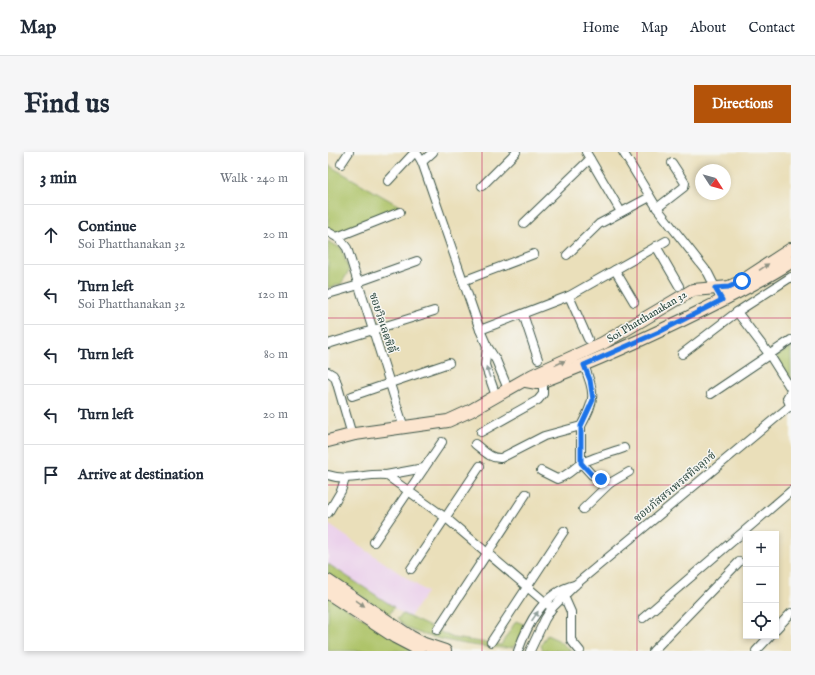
<!DOCTYPE html>
<meta charset="utf-8">
<style>
:root{--surface:#fff;--page:#f6f6f7;--text:#1f2937;--muted:#747a83;--line:#e0e1e3;--accent:#b45309}
body{margin:0;font-family:"IM FELL English","Noto Serif Thai",serif;background:var(--page);color:var(--text)}
.controls{position:absolute;right:12px;bottom:12px;display:grid;overflow:hidden;border-radius:0px;box-shadow:0 2px 6px #0003}
.controls button{width:36px;height:36px;display:grid;place-items:center;padding:0;border:0;border-bottom:1px solid var(--line);background:var(--surface);color:var(--text);font:20px sans-serif}
.compass{position:absolute;left:367px;top:12px;width:36px;height:36px;border-radius:50%;background:var(--surface);box-shadow:0 2px 6px #0003;rotate:126deg}
.stop{position:absolute;width:12px;height:12px;margin:-9px;border:3px solid #1a73e8;border-radius:50%;background:#fff}
.stop.end{background:#1a73e8;border-color:#fff;box-shadow:0 1px 4px #0008}
.list{margin:0;padding:0;list-style:none}
h2{display:flex;justify-content:space-between;align-items:center;height:52px;margin:0;padding:0 16px;font-size:17px}
h2 small{font-size:13px;font-weight:400;color:var(--muted)}
.list li{display:grid;grid-template-columns:26px 1fr auto;gap:12px;align-items:center;box-sizing:border-box;height:60px;padding:0 16px;border-top:1px solid var(--line)}
.list b{display:block;font-size:15px;white-space:nowrap}
.list p{margin:0;font-size:13px;white-space:nowrap;color:var(--muted)}
.list em{font-size:13px;font-style:normal;color:var(--muted)}
.icon{flex:none;width:22px;height:22px;fill:none;stroke:currentColor;stroke-width:2;stroke-linecap:round;stroke-linejoin:round}
.map{position:relative;flex:none;width:463px;height:499px;overflow:hidden;border-radius:0px}
header{display:flex;align-items:center;gap:24px;box-sizing:border-box;height:56px;padding:0 20px;background:var(--surface);border-bottom:1px solid var(--line)}
header strong{font-size:19px}
nav{display:flex;gap:22px;margin-inline-start:auto;font-size:14px}
.intro{display:flex;align-items:center;justify-content:space-between;box-sizing:border-box;height:96px;padding:0 24px}
h1{margin:0;font-size:28px}
.button{padding:10px 18px;border-radius:0px;background:var(--accent);color:#fff;font-size:14px;font-weight:700}
main{display:flex;gap:24px;padding:0 24px}
aside{flex:1;background:var(--surface);border-radius:0px;box-shadow:0 2px 6px #0003}
.map>svg:first-child{display:block}
.built{fill:#ebd1eb}
.green{fill:#adc368;stroke:#66804e}
.lines{fill:none;stroke-linecap:round;stroke-linejoin:round}
.street-casing{stroke:#3d5548;stroke-width:10}
.secondary-casing{stroke:#3d5548;stroke-width:14}
.street{stroke:#fff;stroke-width:8}
.secondary{stroke:#fce5cf;stroke-width:12}
.oneway{fill:#8e9182}
.oneway2{fill:#8f9e9a}
.route{stroke:#1a73e8;stroke-width:5}
.grid{fill:none;stroke:#c2185b;stroke-width:1;stroke-opacity:0.55}
.labels{text-anchor:middle;dominant-baseline:central;stroke-width:3;stroke-linejoin:round;paint-order:stroke}
.street-label{font-size:11px;fill:#1f3d34;stroke:#f6f6f2}
</style>
<header>
<strong>Map</strong>
<nav><a>Home</a><a>Map</a><a>About</a><a>Contact</a></nav>
</header>
<div class="intro"><h1>Find us</h1><a class="button">Directions</a></div>
<main>
<aside>
<h2>3 min<small>Walk · 240 m</small></h2>
<ul class="list">
<li><svg class="icon" aria-label="ahead" viewBox="0 0 24 24"><path d="M12 20V5M6 11l6-6 6 6"/></svg><div><b>Continue</b><p>Soi Phatthanakan 32</p></div><em>20 m</em></li>
<li><svg class="icon" aria-label="left" viewBox="0 0 24 24"><path d="M17 20v-9H6M10 6l-5 5 5 5"/></svg><div><b>Turn left</b><p>Soi Phatthanakan 32</p></div><em>120 m</em></li>
<li><svg class="icon" aria-label="left" viewBox="0 0 24 24"><path d="M17 20v-9H6M10 6l-5 5 5 5"/></svg><div><b>Turn left</b></div><em>80 m</em></li>
<li><svg class="icon" aria-label="left" viewBox="0 0 24 24"><path d="M17 20v-9H6M10 6l-5 5 5 5"/></svg><div><b>Turn left</b></div><em>20 m</em></li>
<li><svg class="icon" aria-label="arrive" viewBox="0 0 24 24"><path d="M6 21V4h12l-3 4 3 4H6"/></svg><div><b>Arrive at destination</b></div></li>
</ul>
</aside>
<div class="map">
<svg width="463" height="499" viewBox="0 0 463 499">
<rect width="100%" height="100%" fill="#f6f6f2"/>
<filter id="ink" filterUnits="userSpaceOnUse"><feTurbulence type="fractalNoise" baseFrequency=".025" numOctaves="2"/><feDisplacementMap in="SourceGraphic" scale="8" xChannelSelector="R" yChannelSelector="G"/><feConvolveMatrix kernelMatrix="1 2 1 2 8 2 1 2 1" color-interpolation-filters="sRGB"/></filter>
<filter id="wash" filterUnits="userSpaceOnUse"><feTurbulence type="fractalNoise" baseFrequency=".012" numOctaves="4" result="noise"/><feDisplacementMap in="SourceGraphic" scale="16" xChannelSelector="R" yChannelSelector="G"/><feGaussianBlur stdDeviation="0.9" result="paint"/><feColorMatrix in="noise" values="0 0 0 0 0 0 0 0 0 0 0 0 0 0 0 0 0 1.4 0 .05"/><feComposite in="paint" operator="in"/></filter>
<g filter="url(#wash)">
<rect width="100%" height="100%" fill="#eadfba"/>
<polygon class="built" points="0,372 99,440 81,466 0,412"/>
<g class="green">
<polygon points="0,13 75,56 9,82 0,78"/>
<polygon points="0,89 14,97 21,119 13,132 0,136"/>
<polygon points="463,195 463,229 448,205"/>
<polygon points="0,412 66,455 61,463 0,422"/>
<polygon points="0,444 87,499 0,499"/>
<path d="M75 462 125 486 173 493 188 469 197 473C194 480 191 490 185 495 168 499 100 487 81 477 77 475 73 471 69 467Z"/>
<polygon points="219,483 230,488 243,499 215,499 213,493"/>
</g>
</g>
<g filter="url(#ink)">
<g class="lines">
<defs>
<g id="street">
<polyline points="88,0 94,10 152,178 159,194 168,208 180,237"/>
<polyline points="258,0 293,60"/>
<polyline points="295,0 329,56 380,121 394,149"/>
<polyline points="94,10 105,0"/>
<polyline points="13,12 21,0"/>
<polyline points="60,29 87,0"/>
<polyline points="154,34 188,0"/>
<polyline points="329,56 356,35 357,31 344,11"/>
<polyline points="196,71 262,7"/>
<polyline points="0,80 12,87 19,96 76,276"/>
<polyline points="9,85 72,60"/>
<polyline points="328,94 351,134"/>
<polyline points="239,103 271,72 322,45"/>
<polyline points="287,118 306,150"/>
<polyline points="135,129 206,102"/>
<polyline points="30,130 89,109"/>
<polyline points="0,142 31,133"/>
<polyline points="241,144 260,187"/>
<polyline points="409,160 441,202 463,237"/>
<polyline points="195,162 210,207"/>
<polyline points="152,178 241,144 338,89"/>
<polyline points="0,192 106,159"/>
<polyline points="159,194 157,213 168,244"/>
<polyline points="354,202 409,160 463,125"/>
<polyline points="0,220 5,223 8,228 24,283"/>
<polyline points="463,239 459,246 463,255"/>
<polyline points="383,242 463,188"/>
<polyline points="24,244 121,211"/>
<polyline points="253,274 253,311 264,323 282,331 301,320"/>
<polyline points="153,280 210,248 215,242 215,229"/>
<path d="M147 292C155 298 162 307 173 306L216 284 253 274C268 246 267 243 256 213"/>
<path d="M213 319 229 327C239 324 244 318 252 312 261 307 285 300 296 296"/>
<path d="M0 323C20 330 38 321 58 323L118 366 224 456"/>
<polyline points="58,323 96,316"/>
<polyline points="255,357 282,331"/>
<polyline points="0,361 13,339 17,327"/>
<polyline points="46,390 114,290"/>
<polyline points="83,417 152,314"/>
<polyline points="235,442 243,460 243,488 252,499"/>
<polyline points="315,466 463,339"/>
<polyline points="448,477 463,461"/>
<polyline points="109,478 198,342"/>
<polyline points="163,490 236,379"/>
<path d="M190 499C200 471 216 440 247 433"/>
<polyline points="202,499 217,467 224,456 247,433 462,254"/>
<polyline points="325,499 411,410"/>
<polyline points="428,499 442,484"/>
</g>
<g id="secondary">
<path d="M198 229 209 231 215 229C270 208 323 184 375 158 405 143 435 128 463 110"/>
<polyline points="0,289 27,282 120,269 142,259 205,223 275,191 365,138 401,135 414,129 463,97"/>
<polyline points="0,429 83,485 96,492 117,499"/>
<polyline points="0,441 67,485 90,497"/>
</g>
</defs>
<use href="#street" class="street-casing"/>
<use href="#secondary" class="secondary-casing"/>
<use href="#street" class="street"/>
<use href="#secondary" class="secondary"/>
</g>
<defs><path id="oneway-solid" d="M-6-.8H1V-3.2L6.5 0L1 3.2V.8H-6Z"/></defs>
<g class="oneway">
<use href="#oneway-solid" transform="translate(436 115) rotate(-34)"/>
<use href="#oneway-solid" transform="translate(232 211) rotate(-24)"/>
<use href="#oneway-solid" transform="translate(32 451) rotate(34)"/>
</g>
<g class="oneway2">
<use href="#oneway-solid" transform="translate(160 220) rotate(-109)"/>
<use href="#oneway-solid" transform="translate(207 464) rotate(-56)"/>
</g>
</g>
<g class="lines" filter="url(#ink)">
<polyline class="route" points="273,327 264,323 253,311 253,274 265,248 262,228 256,213 331,180 394,148 387,136 401,135 414,129"/>
</g>
<path class="grid" d="M154 0V499M309 0V499M0 166H463M0 333H463"/>
<g class="labels">
<g class="street-label">
<text transform="translate(319 165) rotate(-31)">Soi Phatthanakan 32</text>
<text transform="translate(54 171) rotate(72)">ซอยวิลเลตซิตี้</text>
<text transform="translate(347 335) rotate(-40)">ซอยภัสสรเพรสทีจลุกซ์</text>
</g>
</g>
</svg>
<div class="controls">
<button>+</button>
<button>−</button>
<button><svg class="icon" aria-label="locate" viewBox="0 0 24 24"><circle cx="12" cy="12" r="6"/><path d="M12 2v4M12 18v4M2 12h4M18 12h4"/></svg></button>
</div>
<svg class="compass" viewBox="-18 -18 36 36"><path d="M0-13l5 13h-10z" fill="#e53935"/><path d="M0 13l5-13h-10z" fill="#747a83"/></svg>
<div class="stop" style="left:414px;top:129px"></div>
<div class="stop end" style="left:273px;top:327px"></div>
</div>
</main>
